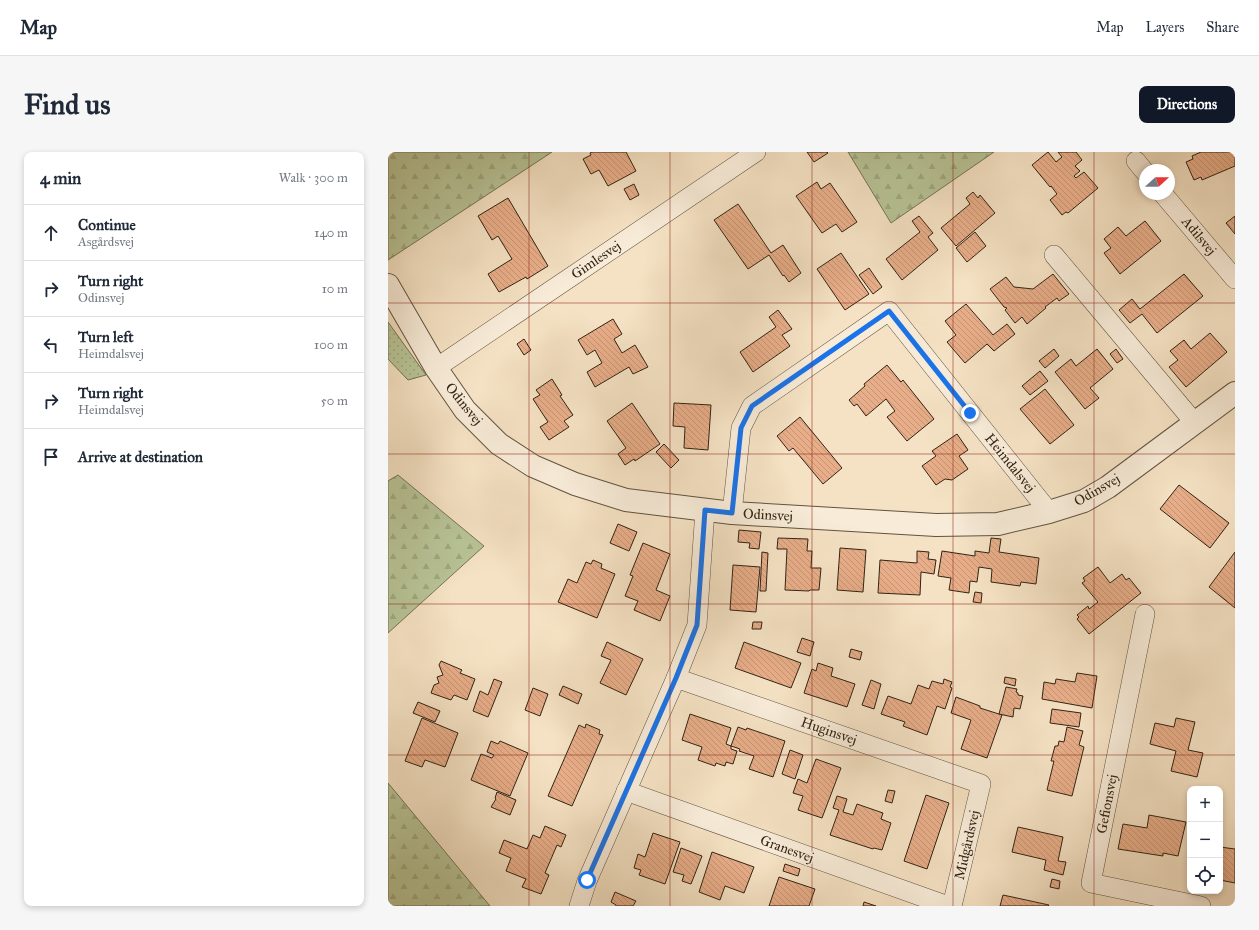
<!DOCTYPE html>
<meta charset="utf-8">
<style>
:root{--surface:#fff;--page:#f6f6f7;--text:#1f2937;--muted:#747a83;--line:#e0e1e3;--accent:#111827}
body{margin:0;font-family:"IM FELL Great Primer",serif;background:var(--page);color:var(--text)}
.controls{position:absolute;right:12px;bottom:12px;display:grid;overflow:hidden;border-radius:8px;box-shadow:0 2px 6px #0003}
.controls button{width:36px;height:36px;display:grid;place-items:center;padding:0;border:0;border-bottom:1px solid var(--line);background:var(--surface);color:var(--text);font:20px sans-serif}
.compass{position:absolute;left:751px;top:12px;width:36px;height:36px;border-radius:50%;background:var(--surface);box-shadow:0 2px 6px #0003;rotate:69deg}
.stop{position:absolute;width:12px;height:12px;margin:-9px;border:3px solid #1a73e8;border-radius:50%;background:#fff}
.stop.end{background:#1a73e8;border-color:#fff;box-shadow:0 1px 4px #0008}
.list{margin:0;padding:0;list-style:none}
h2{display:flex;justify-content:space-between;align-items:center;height:52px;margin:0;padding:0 16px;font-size:17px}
h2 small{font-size:13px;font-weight:400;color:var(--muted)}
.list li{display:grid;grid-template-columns:26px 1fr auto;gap:12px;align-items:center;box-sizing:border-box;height:56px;padding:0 16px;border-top:1px solid var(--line)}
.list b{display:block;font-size:15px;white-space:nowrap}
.list p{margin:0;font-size:13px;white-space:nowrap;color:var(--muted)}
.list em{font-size:13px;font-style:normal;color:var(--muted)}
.icon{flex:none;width:22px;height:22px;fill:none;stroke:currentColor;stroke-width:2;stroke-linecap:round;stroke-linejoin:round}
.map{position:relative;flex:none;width:847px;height:754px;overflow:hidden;border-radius:8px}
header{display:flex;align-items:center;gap:24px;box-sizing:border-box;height:56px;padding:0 20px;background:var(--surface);border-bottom:1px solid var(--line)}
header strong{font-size:19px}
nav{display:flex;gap:22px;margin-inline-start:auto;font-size:14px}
.intro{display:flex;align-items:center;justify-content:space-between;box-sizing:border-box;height:96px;padding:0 24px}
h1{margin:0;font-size:28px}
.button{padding:10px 18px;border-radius:8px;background:var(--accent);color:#fff;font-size:14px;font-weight:700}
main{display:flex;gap:24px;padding:0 24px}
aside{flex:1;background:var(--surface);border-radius:8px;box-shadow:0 2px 6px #0003}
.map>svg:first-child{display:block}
.forest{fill:url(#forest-firs);stroke:#747455}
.park{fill:url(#park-dots);stroke:#747455}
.building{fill:url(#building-back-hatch);stroke:#312313}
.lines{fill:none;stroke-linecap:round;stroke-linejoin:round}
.minor-casing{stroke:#62533f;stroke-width:20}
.tertiary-casing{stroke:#62533f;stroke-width:24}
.minor{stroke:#f8ecd9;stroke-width:19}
.tertiary{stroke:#f8ecd9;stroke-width:22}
.route{stroke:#1a73e8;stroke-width:5}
.grid{fill:none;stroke:#8f2418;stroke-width:1;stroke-opacity:0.55}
.labels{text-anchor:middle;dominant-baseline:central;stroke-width:3;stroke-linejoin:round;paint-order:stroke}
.street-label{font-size:14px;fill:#312313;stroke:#f8ecd9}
</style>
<header>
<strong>Map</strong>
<nav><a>Map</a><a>Layers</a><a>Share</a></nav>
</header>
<div class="intro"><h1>Find us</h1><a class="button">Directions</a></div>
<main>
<aside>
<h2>4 min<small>Walk · 300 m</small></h2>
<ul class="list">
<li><svg class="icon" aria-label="ahead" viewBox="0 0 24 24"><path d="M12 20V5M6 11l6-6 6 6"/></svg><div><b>Continue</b><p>Asgårdsvej</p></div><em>140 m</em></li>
<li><svg class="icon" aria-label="right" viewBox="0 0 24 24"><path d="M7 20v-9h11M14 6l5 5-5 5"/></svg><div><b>Turn right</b><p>Odinsvej</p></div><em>10 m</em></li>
<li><svg class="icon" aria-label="left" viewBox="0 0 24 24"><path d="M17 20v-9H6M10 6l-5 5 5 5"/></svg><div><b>Turn left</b><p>Heimdalsvej</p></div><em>100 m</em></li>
<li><svg class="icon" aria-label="right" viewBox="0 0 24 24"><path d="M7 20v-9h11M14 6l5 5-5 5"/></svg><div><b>Turn right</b><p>Heimdalsvej</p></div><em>50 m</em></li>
<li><svg class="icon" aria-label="arrive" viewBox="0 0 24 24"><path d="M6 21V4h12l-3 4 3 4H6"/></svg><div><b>Arrive at destination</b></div></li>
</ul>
</aside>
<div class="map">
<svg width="847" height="754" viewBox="0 0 847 754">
<defs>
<pattern id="forest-firs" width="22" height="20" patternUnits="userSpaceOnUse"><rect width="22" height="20" fill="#b8c497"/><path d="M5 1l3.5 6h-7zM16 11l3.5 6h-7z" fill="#9fa881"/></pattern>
<pattern id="park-dots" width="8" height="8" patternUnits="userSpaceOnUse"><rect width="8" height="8" fill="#b8c497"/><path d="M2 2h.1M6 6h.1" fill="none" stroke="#9fa881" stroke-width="1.8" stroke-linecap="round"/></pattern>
<pattern id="building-back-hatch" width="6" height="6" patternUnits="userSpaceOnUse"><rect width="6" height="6" fill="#e8ae89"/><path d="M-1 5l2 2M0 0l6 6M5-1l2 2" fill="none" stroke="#c79575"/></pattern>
</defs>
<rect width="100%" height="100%" fill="#f5e2c4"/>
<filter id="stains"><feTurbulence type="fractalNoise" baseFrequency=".005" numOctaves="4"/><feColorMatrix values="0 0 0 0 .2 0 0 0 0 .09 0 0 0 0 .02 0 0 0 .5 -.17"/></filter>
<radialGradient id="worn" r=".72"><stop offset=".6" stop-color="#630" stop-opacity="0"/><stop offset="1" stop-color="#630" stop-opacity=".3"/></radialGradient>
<g class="forest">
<polygon points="0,0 164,0 0,108"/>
<polygon points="460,0 606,0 503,71"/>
<polygon points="10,323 96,394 0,481 0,329"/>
<polygon points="0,631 102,754 0,754"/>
</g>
<polygon class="park" points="0,170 38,223 20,228 0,207"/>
<g class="building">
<polygon points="204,0 238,0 248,19 220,34 211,18 203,22 195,7 203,3 202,1"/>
<polygon points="419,0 439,0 440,1 426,10"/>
<polygon points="660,0 668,10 674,5 670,0 688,0 694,8 687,14 692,19 686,24 688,26 696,20 710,36 680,61 678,60 674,63 662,48 669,42 663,34 662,35 644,13"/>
<polygon points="813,0 847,0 847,14 814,28 813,25 806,28 798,10 805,7 804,4"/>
<polygon points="429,30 433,37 442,31 469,70 454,80 448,72 434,81 408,44"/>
<polygon points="246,32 251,43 242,48 236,37"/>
<polygon points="585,40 590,46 592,43 607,61 568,94 553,76 582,52 578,46"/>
<polygon points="120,46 160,114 139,127 138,125 111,140 100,122 124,107 110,84 104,88 90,64"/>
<polygon points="350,52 383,101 395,93 413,121 401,130 396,123 395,124 381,103 360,117 326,68"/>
<polygon points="531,64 545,81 540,85 550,98 514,128 498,107 532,80 524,69"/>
<polygon points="847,64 847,82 838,71"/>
<polygon points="757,69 773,89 732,122 716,101 723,96 716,87 730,75 738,84"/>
<polygon points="587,80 598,94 579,110 568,96"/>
<polygon points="453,101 481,142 457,158 429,117"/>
<polygon points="481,116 494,135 485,142 471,123"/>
<polygon points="665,122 681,142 671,149 669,146 657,155 658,156 639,172 634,165 627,171 617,158 619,156 616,155 602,137 618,125 626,135 645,137"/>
<polygon points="796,122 815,144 769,181 754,162 742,171 731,158 744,147 752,157"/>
<polygon points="578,152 605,183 619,172 627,182 606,199 599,192 577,211 559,190 568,183 557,169"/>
<polygon points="390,158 404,177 394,183 402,194 365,220 352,200 388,175 381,165"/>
<polygon points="225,167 234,182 226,187 234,201 247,193 260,215 245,222 241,215 207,235 199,220 214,211 207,198 199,203 190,188"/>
<polygon points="822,181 839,200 798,235 781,215 790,208 782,199 796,188 803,197"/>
<polygon points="136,187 143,198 136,203 129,192"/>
<polygon points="666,197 671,204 657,216 651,209"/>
<polygon points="709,197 725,217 702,236 711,246 697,257 667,220 683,207 688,214"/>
<polygon points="728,197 735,207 729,211 722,202"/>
<polygon points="499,213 513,230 515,228 546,267 519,289 499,265 507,259 498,247 478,264 469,252 466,254 461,248 477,234 476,232"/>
<polygon points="652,219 660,229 642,243 634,234"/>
<polygon points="164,227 174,243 172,244 185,263 176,269 181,275 161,288 152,275 160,270 145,247 152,243 148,238"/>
<polygon points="657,237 686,273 662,292 632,257"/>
<polygon points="244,251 272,292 247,309 246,307 237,313 230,302 238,296 219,269"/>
<polygon points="286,251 323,253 320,298 296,296 297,275 285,274"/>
<polygon points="412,265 454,316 435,332 405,296 401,299 389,284"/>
<polygon points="569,282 580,298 571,304 580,317 564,328 557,327 548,333 534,314 548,304 544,299"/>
<polygon points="276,292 291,308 283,316 268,300"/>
<polygon points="791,333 841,371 822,396 772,357"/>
<polygon points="230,372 249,380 241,399 222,391"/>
<polygon points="351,378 373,380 371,397 361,396 362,391 350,390"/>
<polygon points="390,386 420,387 419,399 424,399 423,416 433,416 431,438 422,438 421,439 397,438 399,397 389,397"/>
<polygon points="603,386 613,387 611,400 651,406 648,432 633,430 632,434 603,430 604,417 591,415 589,430 582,429 581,441 561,438 563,426 550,424 554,399 587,404 587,399 601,401"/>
<polygon points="255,391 282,402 268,438 282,444 272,469 246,458 250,449 237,444 245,424 242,423"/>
<polygon points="452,396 478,398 475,440 449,438"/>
<polygon points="529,399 541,400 540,407 548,408 546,422 533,420 532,443 490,441 492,408 529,411"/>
<polygon points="374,400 380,401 378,439 372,439"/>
<polygon points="847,400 847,456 821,435"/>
<polygon points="205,408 214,412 213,416 227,422 209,466 170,450 180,427 189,431 198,410 203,412"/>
<polygon points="345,413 372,415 368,460 342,458"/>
<polygon points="710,415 722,431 734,422 738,428 741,426 753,441 701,482 689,467 691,465 689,463 700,454 701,457 710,450 694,431 697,429 695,426"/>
<polygon points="587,440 594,441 593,451 585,450"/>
<polygon points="365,470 374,470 373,477 364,477"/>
<polygon points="414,486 426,490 422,504 409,500"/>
<polygon points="219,490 255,507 238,543 212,531 223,508 213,504"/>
<polygon points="356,490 413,511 403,536 347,516"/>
<polygon points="463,497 474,500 472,508 461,505"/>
<polygon points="53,509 74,518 72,521 87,527 79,548 66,543 63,548 43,541 46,533 51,531 49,525 55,523 51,513"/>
<polygon points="430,511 445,516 443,524 467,532 459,555 416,541 424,517 428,519"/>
<polygon points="689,521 709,524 704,556 654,547 656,530 667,532 668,527 687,530"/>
<polygon points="617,525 628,527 627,534 616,531"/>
<polygon points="106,527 114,530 100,565 85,559 92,539 100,543"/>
<polygon points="556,527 564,530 562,535 564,536 557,557 549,554 539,583 515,574 517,570 493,562 500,544 523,552 530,533 541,537 544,529 555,532"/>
<polygon points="483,528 493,532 486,557 474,553"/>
<polygon points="175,534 194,542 190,552 171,543"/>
<polygon points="618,535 629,537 628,540 630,541 630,543 635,544 632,557 626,556 625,565 611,562"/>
<polygon points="145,536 160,542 152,564 137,558"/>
<polygon points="568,545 592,554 592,556 614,563 599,606 573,597 583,568 563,561"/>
<polygon points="30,550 52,559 47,570 25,561"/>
<polygon points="664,557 693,561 691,575 662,571"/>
<polygon points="302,562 343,576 338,592 343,594 343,597 349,599 345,612 338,610 337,614 328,611 327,614 310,608 314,595 294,588"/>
<polygon points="34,566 70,581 57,615 37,608 34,615 17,609"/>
<polygon points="788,566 807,570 800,598 815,601 809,625 783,619 788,599 762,592 767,571 786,575"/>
<polygon points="198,572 212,578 211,582 215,583 184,654 160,644 191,573 197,576"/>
<polygon points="350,575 358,578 359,576 397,589 385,625 361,617 366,604 351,599 352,597 343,594"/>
<polygon points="679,575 695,579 691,593 696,595 684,644 659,638 666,609 663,609 667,594 670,594 671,589 676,590"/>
<polygon points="103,589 110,592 112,589 140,601 122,644 83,628 93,602 104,606 106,603 99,600"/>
<polygon points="402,598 415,603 407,627 394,622"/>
<polygon points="428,607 453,616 434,666 410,658 415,644 405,641 410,627 419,631"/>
<polygon points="500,638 507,639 504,651 497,649"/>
<polygon points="109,640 128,648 122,663 103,655 108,647 107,646"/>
<polygon points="538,643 561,651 539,717 516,709"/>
<polygon points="449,644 459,647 455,660 465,663 469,652 495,661 493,667 503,671 494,698 486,696 485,697 442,683 451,658 445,656"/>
<polygon points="761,663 798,670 790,704 775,701 775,704 730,697 735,672 759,676"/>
<polygon points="157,674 178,683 173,695 169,693 157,721 161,723 153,742 134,735 138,727 118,719 123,706 111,701 116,688 139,697 145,683 152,686"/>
<polygon points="630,675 675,685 670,709 678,710 675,723 656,718 658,708 624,700"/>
<polygon points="265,681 292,690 277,732 251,723 253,718 246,716 250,702 257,705"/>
<polygon points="832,695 847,697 847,731 832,728"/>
<polygon points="293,696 314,704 303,732 294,729 296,723 285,720"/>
<polygon points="324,700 366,715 356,741 337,734 332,748 311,740"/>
<polygon points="397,712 412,717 410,724 395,719"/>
<polygon points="391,725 427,737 421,754 381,754"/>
<polygon points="664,727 672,729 671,737 662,735"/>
<polygon points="227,740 248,749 245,754 228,754 228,753 223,750"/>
<polygon points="615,743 661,753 660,754 612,754"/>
<polygon points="476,750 488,754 475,754"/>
</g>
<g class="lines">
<defs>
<g id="minor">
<polyline points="748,9 757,20"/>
<polyline points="775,42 847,127"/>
<polyline points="666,103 806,270"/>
<polyline points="48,216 368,0"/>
<polyline points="344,361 353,276 364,254 501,159 661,360"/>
<polyline points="757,462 703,731 813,754"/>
<polyline points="288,526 593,632 564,754"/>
<polyline points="238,639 560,754"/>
<polyline points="191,754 199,729 288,526 309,473 317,358"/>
</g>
<polyline id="tertiary" points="0,133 48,216 77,258 111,292 145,314 187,332 238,348 344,361 548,373 610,372 661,360 696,349 720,335 847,241"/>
</defs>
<use href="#minor" class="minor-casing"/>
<use href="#tertiary" class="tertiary-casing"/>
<use href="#minor" class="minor"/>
<use href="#tertiary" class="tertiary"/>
</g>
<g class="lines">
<polyline class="route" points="199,728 288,526 309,473 317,358 344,361 353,276 364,254 501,159 582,261"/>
</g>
<path class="grid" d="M141 0V754M282 0V754M424 0V754M565 0V754M706 0V754M0 151H847M0 302H847M0 452H847M0 603H847"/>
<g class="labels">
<g class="street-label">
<text transform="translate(811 84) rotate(50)">Adilsvej</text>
<text transform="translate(208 108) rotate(-34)">Gimlesvej</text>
<text transform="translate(76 252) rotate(51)">Odinsvej</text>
<text transform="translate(622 311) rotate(51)">Heimdalsvej</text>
<text transform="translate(709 338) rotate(-30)">Odinsvej</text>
<text transform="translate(380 363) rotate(3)">Odinsvej</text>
<text transform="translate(441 579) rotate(19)">Huginsvej</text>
<text transform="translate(719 652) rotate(-79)">Gefionsvej</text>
<text transform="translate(579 693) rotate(-77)">Midgårdsvej</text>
<text transform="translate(399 697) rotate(20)">Granesvej</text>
</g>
</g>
<rect width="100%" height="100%" filter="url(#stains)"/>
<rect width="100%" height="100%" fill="url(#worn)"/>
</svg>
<div class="controls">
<button>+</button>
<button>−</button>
<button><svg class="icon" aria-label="locate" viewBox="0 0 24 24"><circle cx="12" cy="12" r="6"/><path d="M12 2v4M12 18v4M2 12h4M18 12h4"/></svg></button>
</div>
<svg class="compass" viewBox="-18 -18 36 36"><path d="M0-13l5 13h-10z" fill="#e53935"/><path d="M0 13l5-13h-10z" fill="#747a83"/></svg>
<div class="stop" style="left:199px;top:728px"></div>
<div class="stop end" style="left:582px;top:261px"></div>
</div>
</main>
